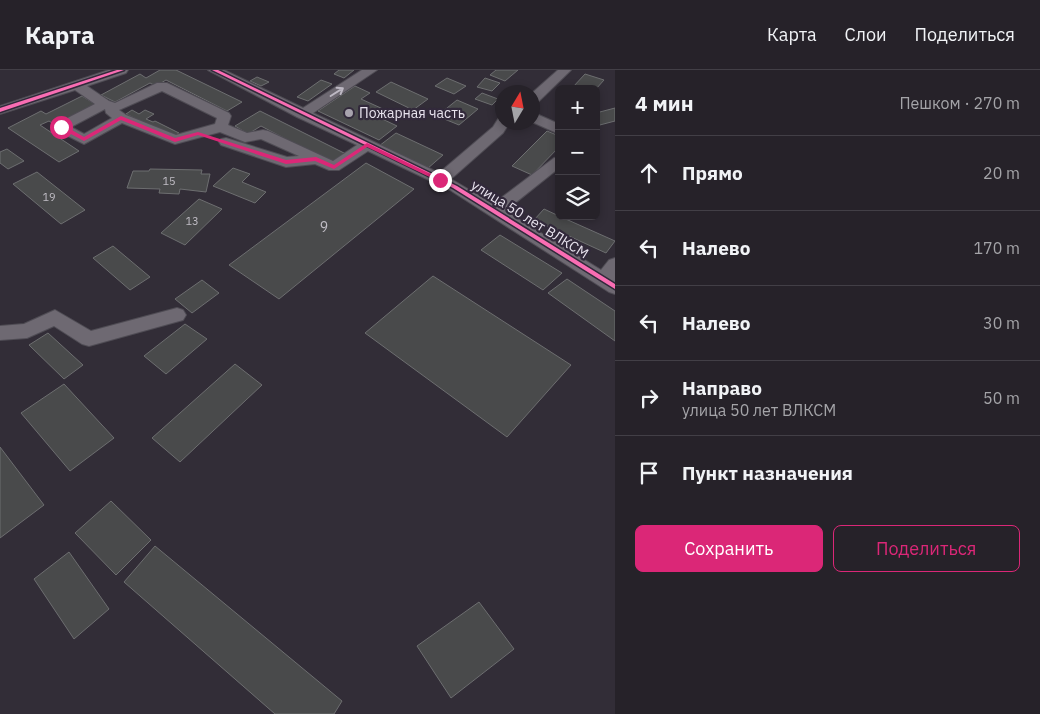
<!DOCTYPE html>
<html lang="ru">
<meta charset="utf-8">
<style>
:root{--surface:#262229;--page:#322f35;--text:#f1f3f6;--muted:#a4a4a8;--line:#423f46;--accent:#db2777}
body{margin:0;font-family:"IBM Plex Sans",sans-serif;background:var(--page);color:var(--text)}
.controls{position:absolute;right:15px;top:15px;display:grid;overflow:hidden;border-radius:8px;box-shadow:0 2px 8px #0003}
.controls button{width:45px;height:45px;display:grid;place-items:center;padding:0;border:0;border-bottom:1px solid var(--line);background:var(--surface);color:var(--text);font:25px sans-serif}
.compass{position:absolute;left:495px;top:15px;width:45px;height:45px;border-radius:50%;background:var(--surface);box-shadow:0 2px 8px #0003;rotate:10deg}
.stop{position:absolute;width:15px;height:15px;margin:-11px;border:4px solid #db2777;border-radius:50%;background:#fff}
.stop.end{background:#db2777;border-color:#fff;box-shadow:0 1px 5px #0008}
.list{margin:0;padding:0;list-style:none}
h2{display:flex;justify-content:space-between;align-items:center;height:65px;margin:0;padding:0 20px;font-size:21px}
h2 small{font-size:16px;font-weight:400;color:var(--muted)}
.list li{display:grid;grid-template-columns:32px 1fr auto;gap:15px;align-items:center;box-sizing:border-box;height:75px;padding:0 20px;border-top:1px solid var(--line)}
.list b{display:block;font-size:19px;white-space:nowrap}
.list p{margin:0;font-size:16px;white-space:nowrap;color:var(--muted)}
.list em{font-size:16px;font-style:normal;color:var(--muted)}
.actions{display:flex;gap:10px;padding:15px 20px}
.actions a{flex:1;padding:11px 0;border:1px solid var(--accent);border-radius:8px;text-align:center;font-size:18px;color:var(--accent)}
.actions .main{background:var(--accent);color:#fff}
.icon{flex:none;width:28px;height:28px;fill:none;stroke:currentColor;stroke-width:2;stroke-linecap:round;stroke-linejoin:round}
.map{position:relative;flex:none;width:615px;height:644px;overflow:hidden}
header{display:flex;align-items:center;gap:30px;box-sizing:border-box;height:70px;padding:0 25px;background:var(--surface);border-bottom:1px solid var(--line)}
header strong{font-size:24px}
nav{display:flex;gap:28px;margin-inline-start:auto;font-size:18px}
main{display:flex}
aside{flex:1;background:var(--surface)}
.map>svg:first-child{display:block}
.building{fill:#494a4b;stroke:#6d6e70}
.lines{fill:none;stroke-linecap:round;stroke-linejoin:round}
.minor-casing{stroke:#4f4c54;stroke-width:2}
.minor{fill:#6e6972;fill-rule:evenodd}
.cycleway-casing{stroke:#32293b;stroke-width:3}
.cycleway{fill:#f96db3;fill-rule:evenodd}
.oneway{stroke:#bdb8c3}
.route{fill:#db2777}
.poi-dot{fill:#a8a3ae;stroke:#32293b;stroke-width:2}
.labels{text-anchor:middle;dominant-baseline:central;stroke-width:4.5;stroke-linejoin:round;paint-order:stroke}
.far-number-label{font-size:11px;fill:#c0bdc5}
.far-poi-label{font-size:14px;fill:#e8e3ee;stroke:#32293b;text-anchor:start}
.far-street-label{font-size:14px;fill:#e8e3ee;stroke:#32293b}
.number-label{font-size:14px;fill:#c0bdc5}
</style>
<header>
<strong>Карта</strong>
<nav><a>Карта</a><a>Слои</a><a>Поделиться</a></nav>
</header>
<main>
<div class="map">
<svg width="615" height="644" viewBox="0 0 615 644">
<rect width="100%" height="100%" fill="#322d37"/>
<g class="building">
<polygon points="160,0 176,0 242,32 227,41 166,10 156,16 150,13 115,32 101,25 140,4 146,8"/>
<polygon points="339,0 354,0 344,8 334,4"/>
<polygon points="496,0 518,0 505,11 490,5"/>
<polygon points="585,4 604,10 596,19 573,17"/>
<polygon points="257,7 269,12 261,16 250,11"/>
<polygon points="447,8 466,16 454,24 435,16"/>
<polygon points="485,8 500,13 492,21 477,17"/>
<polygon points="321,10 332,14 308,31 297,27"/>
<polygon points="391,12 428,29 413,40 376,22"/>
<polygon points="355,16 370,23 361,29 383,39 374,45 397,56 379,70 318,41"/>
<polygon points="482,23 498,29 492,35 475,29"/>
<polygon points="82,26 95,34 55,55 49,51 40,55 79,81 59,92 8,58 41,41 46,44"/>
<polygon points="457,30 478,39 459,55 437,46"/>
<polygon points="615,38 615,51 596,56 596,43"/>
<polygon points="132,40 139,44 145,40 154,44 146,49 153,52 155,51 179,63 172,67 126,44"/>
<polygon points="260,41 346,84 333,94 261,56 248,64 235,56"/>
<polygon points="547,61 559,66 559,77 532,105 512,96"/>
<polygon points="396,63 443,85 427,99 379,76"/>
<polygon points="7,79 24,91 8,99 0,93 0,82"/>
<polygon points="366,93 414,119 279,229 229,195"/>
<polygon points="233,98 250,104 242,112 266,122 255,133 213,116"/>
<polygon points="150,99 202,100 201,104 210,104 206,122 180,119 179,124 159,123 160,119 127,118 133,101 149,101"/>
<polygon points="37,102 85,140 61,154 13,114"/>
<polygon points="199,129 222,139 185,175 161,163"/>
<polygon points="544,139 559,146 615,171 606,183 534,150"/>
<polygon points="500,165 562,203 543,220 481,180"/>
<polygon points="113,176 150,207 130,220 93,188"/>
<polygon points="433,206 571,295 507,367 365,263"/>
<polygon points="567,209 615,241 615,271 548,223"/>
<polygon points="202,210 219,223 192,243 175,229"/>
<polygon points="185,254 207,269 166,304 144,286"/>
<polygon points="48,263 83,295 64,309 29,275"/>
<polygon points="235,294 262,315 180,392 152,368"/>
<polygon points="64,314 114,368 70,401 21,343"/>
<polygon points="0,377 44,435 0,468"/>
<polygon points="111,431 151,470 116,505 75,463"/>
<polygon points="155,476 342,631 334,644 275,644 124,512"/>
<polygon points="69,482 109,539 74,569 34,509"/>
<polygon points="479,532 514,579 451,628 417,576"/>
</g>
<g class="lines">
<defs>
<g id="minor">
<path d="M109 0H128L126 3 87 16 109 31 115 33 157 13H167L229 43 231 46 228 55 247 63 263 60 268 61 333 91 357 75 297 47 208 0H224L303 38 362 0H377L313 43 439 103 493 57 498 49 502 48V52H510L503 63 451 109 493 134 554 88 559 87V98L505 141 601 200 609 190 615 188V224L609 222 450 120 368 81 339 100H329L315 94 286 97 221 75 219 72 221 69 226 68 287 87 299 86 261 69 245 72 220 62 175 74 122 53 84 74 56 60 54 57 56 54 95 34 75 20 0 44V36ZM162 21 217 48 215 54 176 65 126 45 119 40ZM105 39 106 43 112 48 84 64 71 57Z"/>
<polygon points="558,0 571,0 537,33 532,34 532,23"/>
<polygon points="532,42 559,54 559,64 532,52"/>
<polygon points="177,238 183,240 186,245 183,250 89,276 82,274 54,256 27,268 0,270 0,256 24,254 55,240 91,261"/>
</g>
</defs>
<use href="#minor" class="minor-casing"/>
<use href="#minor" class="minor"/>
<defs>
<g id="cycleway">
<polygon points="117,0 124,0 0,42 0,38"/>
<polygon points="212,0 218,0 457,116 615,214 615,219 453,118"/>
</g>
</defs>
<use href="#cycleway" class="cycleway-casing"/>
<use href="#cycleway" class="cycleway"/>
</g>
<defs><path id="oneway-shaft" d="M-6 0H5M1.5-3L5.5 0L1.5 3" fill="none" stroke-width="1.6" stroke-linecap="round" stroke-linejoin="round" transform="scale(1.25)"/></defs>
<use class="oneway" href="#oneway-shaft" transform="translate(337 22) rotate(-32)"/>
<polygon class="route" points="121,46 175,68 198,62 286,90 316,87 334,95 367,73 443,110 438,111 367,77 334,99 315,91 286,94 198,65 175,72 121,50 84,71 58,57 63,55 84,67"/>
<circle class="poi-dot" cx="349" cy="43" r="5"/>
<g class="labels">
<g class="far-number-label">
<text x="169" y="111">15</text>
<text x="49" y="127">19</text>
<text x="192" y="151">13</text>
</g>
<g class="far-poi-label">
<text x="359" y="43">Пожарная часть</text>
</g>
<g class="far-street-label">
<text transform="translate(530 149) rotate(32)">улица 50 лет ВЛКСМ</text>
</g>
<g class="number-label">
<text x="324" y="157">9</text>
</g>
</g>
</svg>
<div class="controls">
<button>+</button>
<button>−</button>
<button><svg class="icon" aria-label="layers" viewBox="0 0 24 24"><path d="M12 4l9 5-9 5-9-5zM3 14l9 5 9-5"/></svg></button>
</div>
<svg class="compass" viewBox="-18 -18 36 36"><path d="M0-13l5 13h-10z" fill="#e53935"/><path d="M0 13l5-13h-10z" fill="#a4a4a8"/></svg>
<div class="stop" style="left:61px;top:57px"></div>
<div class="stop end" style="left:440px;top:110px"></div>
</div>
<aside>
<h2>4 мин<small>Пешком · 270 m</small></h2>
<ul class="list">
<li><svg class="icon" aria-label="ahead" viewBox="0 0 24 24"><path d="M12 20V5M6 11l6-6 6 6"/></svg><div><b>Прямо</b></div><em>20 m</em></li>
<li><svg class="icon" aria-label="left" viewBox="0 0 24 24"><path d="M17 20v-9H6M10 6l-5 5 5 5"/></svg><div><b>Налево</b></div><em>170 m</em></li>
<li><svg class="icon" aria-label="left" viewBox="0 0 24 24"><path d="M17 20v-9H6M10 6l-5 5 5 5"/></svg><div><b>Налево</b></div><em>30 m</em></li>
<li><svg class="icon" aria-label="right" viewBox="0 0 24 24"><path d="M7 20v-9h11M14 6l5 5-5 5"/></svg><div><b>Направо</b><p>улица 50 лет ВЛКСМ</p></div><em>50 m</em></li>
<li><svg class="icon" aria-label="arrive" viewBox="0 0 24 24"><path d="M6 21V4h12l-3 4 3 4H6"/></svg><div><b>Пункт назначения</b></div></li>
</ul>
<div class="actions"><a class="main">Сохранить</a><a>Поделиться</a></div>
</aside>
</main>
